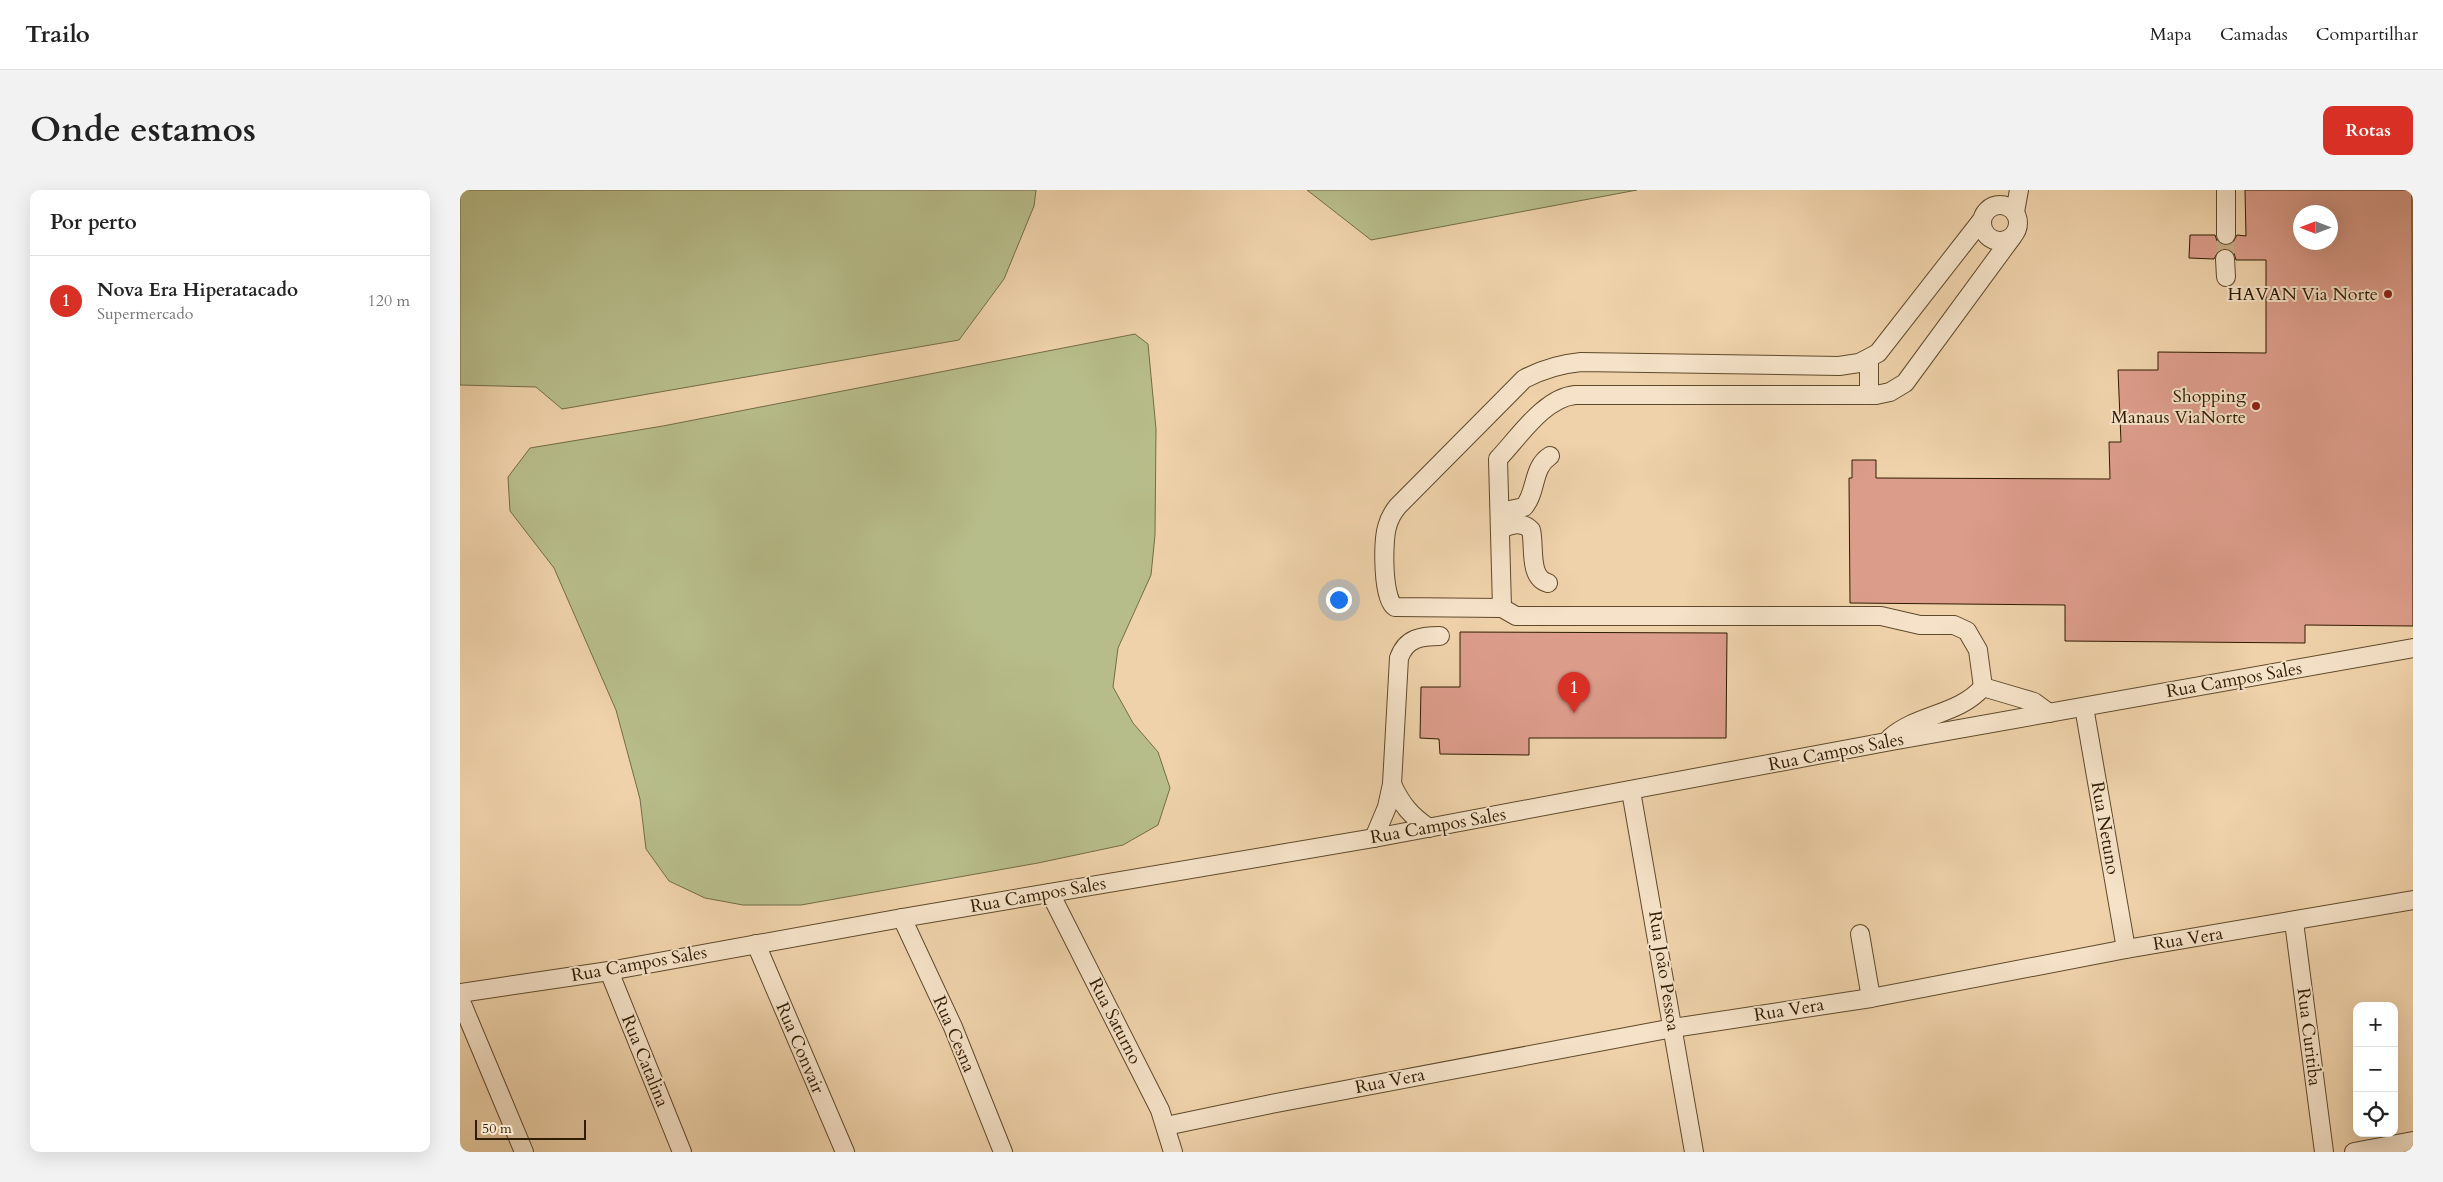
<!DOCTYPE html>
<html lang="pt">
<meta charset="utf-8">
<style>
:root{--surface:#fff;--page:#f2f2f2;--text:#222;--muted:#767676;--line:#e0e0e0;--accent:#d93025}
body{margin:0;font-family:Cardo,serif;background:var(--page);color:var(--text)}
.controls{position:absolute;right:15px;bottom:15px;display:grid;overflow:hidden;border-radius:10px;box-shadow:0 5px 20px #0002}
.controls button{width:45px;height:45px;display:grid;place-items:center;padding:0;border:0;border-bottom:1px solid var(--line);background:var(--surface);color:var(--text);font:25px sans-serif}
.compass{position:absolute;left:1833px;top:15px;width:45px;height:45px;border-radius:50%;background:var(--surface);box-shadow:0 5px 20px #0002;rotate:270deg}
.scale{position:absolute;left:15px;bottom:12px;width:111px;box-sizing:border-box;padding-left:5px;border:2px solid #2f1c01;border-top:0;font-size:14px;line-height:18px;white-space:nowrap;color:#2f1c01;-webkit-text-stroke:4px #f5e2c8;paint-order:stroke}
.you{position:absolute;left:878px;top:409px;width:18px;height:18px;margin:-12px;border:4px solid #fff;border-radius:50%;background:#1a73e8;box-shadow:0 0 0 8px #1a73e833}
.badge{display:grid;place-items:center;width:32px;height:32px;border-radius:50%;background:var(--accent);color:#fff;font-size:16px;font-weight:700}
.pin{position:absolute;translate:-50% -41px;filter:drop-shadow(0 1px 2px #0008)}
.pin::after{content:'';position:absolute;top:26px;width:18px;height:15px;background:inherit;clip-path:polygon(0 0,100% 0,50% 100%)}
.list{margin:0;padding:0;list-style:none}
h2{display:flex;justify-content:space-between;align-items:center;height:65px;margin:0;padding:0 20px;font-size:21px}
h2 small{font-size:16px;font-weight:400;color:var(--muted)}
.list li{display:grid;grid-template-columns:32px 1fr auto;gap:15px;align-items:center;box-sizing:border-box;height:90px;padding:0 20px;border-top:1px solid var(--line)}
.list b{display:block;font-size:19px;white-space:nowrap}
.list p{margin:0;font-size:16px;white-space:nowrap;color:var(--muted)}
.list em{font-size:16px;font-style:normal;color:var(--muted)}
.icon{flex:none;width:28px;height:28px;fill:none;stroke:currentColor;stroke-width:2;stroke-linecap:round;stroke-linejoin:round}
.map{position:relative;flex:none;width:1953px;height:962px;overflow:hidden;border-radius:10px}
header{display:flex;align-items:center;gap:30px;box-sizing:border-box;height:70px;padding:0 25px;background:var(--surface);border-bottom:1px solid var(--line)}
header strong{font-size:24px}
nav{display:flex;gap:28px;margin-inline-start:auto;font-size:18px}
.intro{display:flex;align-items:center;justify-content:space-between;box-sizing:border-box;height:120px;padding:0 30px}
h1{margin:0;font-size:35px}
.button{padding:12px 22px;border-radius:10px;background:var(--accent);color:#fff;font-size:18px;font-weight:700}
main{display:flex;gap:30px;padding:0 30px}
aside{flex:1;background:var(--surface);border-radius:10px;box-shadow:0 5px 20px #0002}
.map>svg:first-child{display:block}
.green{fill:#b7bd8a;stroke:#736c46}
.building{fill:#dc9c8a;stroke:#2f1c01;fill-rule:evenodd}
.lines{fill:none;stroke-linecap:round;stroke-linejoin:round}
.minor-tunnel{stroke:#c9ae88;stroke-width:18;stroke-dasharray:18 9;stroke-linecap:butt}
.minor-casing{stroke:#5f4a2b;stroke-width:20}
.minor{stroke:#f5e2c8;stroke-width:18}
.poi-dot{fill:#8f2418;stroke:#f5e2c8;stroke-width:2}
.labels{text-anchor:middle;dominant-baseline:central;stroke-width:4;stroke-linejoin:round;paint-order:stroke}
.poi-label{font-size:18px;fill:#2f1c01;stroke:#f5e2c8;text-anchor:end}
.street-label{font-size:18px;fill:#2f1c01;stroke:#f5e2c8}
</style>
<header>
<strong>Trailo</strong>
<nav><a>Mapa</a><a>Camadas</a><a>Compartilhar</a></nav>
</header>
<div class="intro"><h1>Onde estamos</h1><a class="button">Rotas</a></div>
<main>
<aside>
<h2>Por perto<small></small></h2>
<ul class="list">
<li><span class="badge">1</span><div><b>Nova Era Hiperatacado</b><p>Supermercado</p></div><em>120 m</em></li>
</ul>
</aside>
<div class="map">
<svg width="1953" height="962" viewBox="0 0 1953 962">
<rect width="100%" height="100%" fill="#efd2aa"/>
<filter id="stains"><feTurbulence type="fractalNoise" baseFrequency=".004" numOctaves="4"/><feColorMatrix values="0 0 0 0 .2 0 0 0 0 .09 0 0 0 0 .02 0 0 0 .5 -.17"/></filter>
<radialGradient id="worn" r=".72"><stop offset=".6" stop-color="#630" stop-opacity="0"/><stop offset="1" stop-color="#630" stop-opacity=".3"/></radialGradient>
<g class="green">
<polygon points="0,0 576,0 574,16 544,89 499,150 102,219 76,197 0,195"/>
<polygon points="847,0 1177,0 911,50"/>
<polygon points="675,144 688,154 696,239 695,345 691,385 658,458 653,497 673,533 698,562 710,598 698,635 663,655 578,673 341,715 283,715 245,708 209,691 186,659 180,609 156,520 94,378 50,321 48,287 70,258 203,236"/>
</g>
<g class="building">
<path d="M1785 0H1952L1953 436 1845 435V453L1605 451V415L1390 413 1389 288H1392V270H1416V288L1650 289 1649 252H1661L1658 180H1698V162L1806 163V70H1776L1774 63 1765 58 1759 60 1754 69 1729 68 1730 45H1755L1757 51 1766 56 1772 54 1777 45 1786 46ZM1840 22H1870V52H1840Z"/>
<polygon points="1000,442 1267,443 1266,548 1069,548 1069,565 980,564 979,549 960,548 961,497 1000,497"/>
</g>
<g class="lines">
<polyline class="minor-tunnel" points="1765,69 1766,45"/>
<defs>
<g id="minor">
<circle cx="1540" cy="33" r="18"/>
<polyline points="1555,22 1559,0"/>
<path d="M1521 31 1418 163 1399 173 1379 176 1121 172C1100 174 1083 179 1064 189L938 316C933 322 929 329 927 337 923 351 922 409 935 417L1042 418 1056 426H1421L1460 435H1494L1507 441 1518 460 1523 497"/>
<polyline points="1766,45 1766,0"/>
<polyline points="1765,69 1766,87"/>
<polyline points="1409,169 1409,205"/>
<path d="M1040 322 1064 317C1077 302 1072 277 1090 266"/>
<path d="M1040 340C1051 334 1062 331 1071 340 1075 355 1068 388 1088 393"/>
<path d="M1042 418 1038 269C1059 247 1084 208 1115 205H1416L1430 202 1445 193 1553 46"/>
<polyline points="1624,517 1666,759"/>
<path d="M1430 548C1457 524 1499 525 1523 497L1574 512 1589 523"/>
<path d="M932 594C941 614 951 626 969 638"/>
<polyline points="1171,601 1234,962"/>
<path d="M914 648 927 617 932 594 939 468C946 448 961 446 980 446"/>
<polyline points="590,703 700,920 713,962"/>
<polyline points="442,728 493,837 543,962"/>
<polyline points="1834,732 1864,962"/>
<polyline points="1400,744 1411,808"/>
<polyline points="296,754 385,962"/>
<polyline points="149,781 222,962"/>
<polyline points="0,803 149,781 442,728 914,648 1426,552 1953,458"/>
<polyline points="0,809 64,962"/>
<polyline points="706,936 811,914 1213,838 1411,808 1666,759 1953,710"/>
<polyline points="1894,962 1953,951"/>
</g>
</defs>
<use href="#minor" class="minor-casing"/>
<use href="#minor" class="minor"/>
</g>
<g class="poi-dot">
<circle cx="1928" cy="104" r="5"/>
<circle cx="1796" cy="216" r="5"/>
</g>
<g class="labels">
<g class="poi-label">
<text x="1918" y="104">HAVAN Via Norte</text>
<text x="1786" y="206">Shopping<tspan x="1786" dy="21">Manaus ViaNorte</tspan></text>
</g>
<g class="street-label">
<text transform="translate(1774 490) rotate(-10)">Rua Campos Sales</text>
<text transform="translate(1376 562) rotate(-11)">Rua Campos Sales</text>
<text transform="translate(978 636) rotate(-10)">Rua Campos Sales</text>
<text transform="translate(1645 638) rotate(80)">Rua Netuno</text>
<text transform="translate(578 705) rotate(-10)">Rua Campos Sales</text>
<text transform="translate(1728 749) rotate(-9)">Rua Vera</text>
<text transform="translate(179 774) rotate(-10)">Rua Campos Sales</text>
<text transform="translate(1204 781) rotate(81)">Rua João Pessoa</text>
<text transform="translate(1329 820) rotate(-9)">Rua Vera</text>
<text transform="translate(655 831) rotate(63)">Rua Saturno</text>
<text transform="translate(494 844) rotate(67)">Rua Cesna</text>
<text transform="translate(1849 847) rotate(83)">Rua Curitiba</text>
<text transform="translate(340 858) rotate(67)">Rua Convair</text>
<text transform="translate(185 871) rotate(68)">Rua Catalina</text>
<text transform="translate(930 891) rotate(-11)">Rua Vera</text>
</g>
</g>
<rect width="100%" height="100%" filter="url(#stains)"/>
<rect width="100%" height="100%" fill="url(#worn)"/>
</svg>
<div class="controls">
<button>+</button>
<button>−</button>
<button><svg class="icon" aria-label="locate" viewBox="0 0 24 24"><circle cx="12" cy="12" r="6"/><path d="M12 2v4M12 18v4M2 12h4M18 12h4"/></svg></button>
</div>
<svg class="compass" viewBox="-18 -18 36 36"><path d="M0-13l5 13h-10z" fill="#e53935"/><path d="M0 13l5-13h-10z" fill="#767676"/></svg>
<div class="scale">50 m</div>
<div class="you"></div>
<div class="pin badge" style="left:1114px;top:523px">1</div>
</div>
</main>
